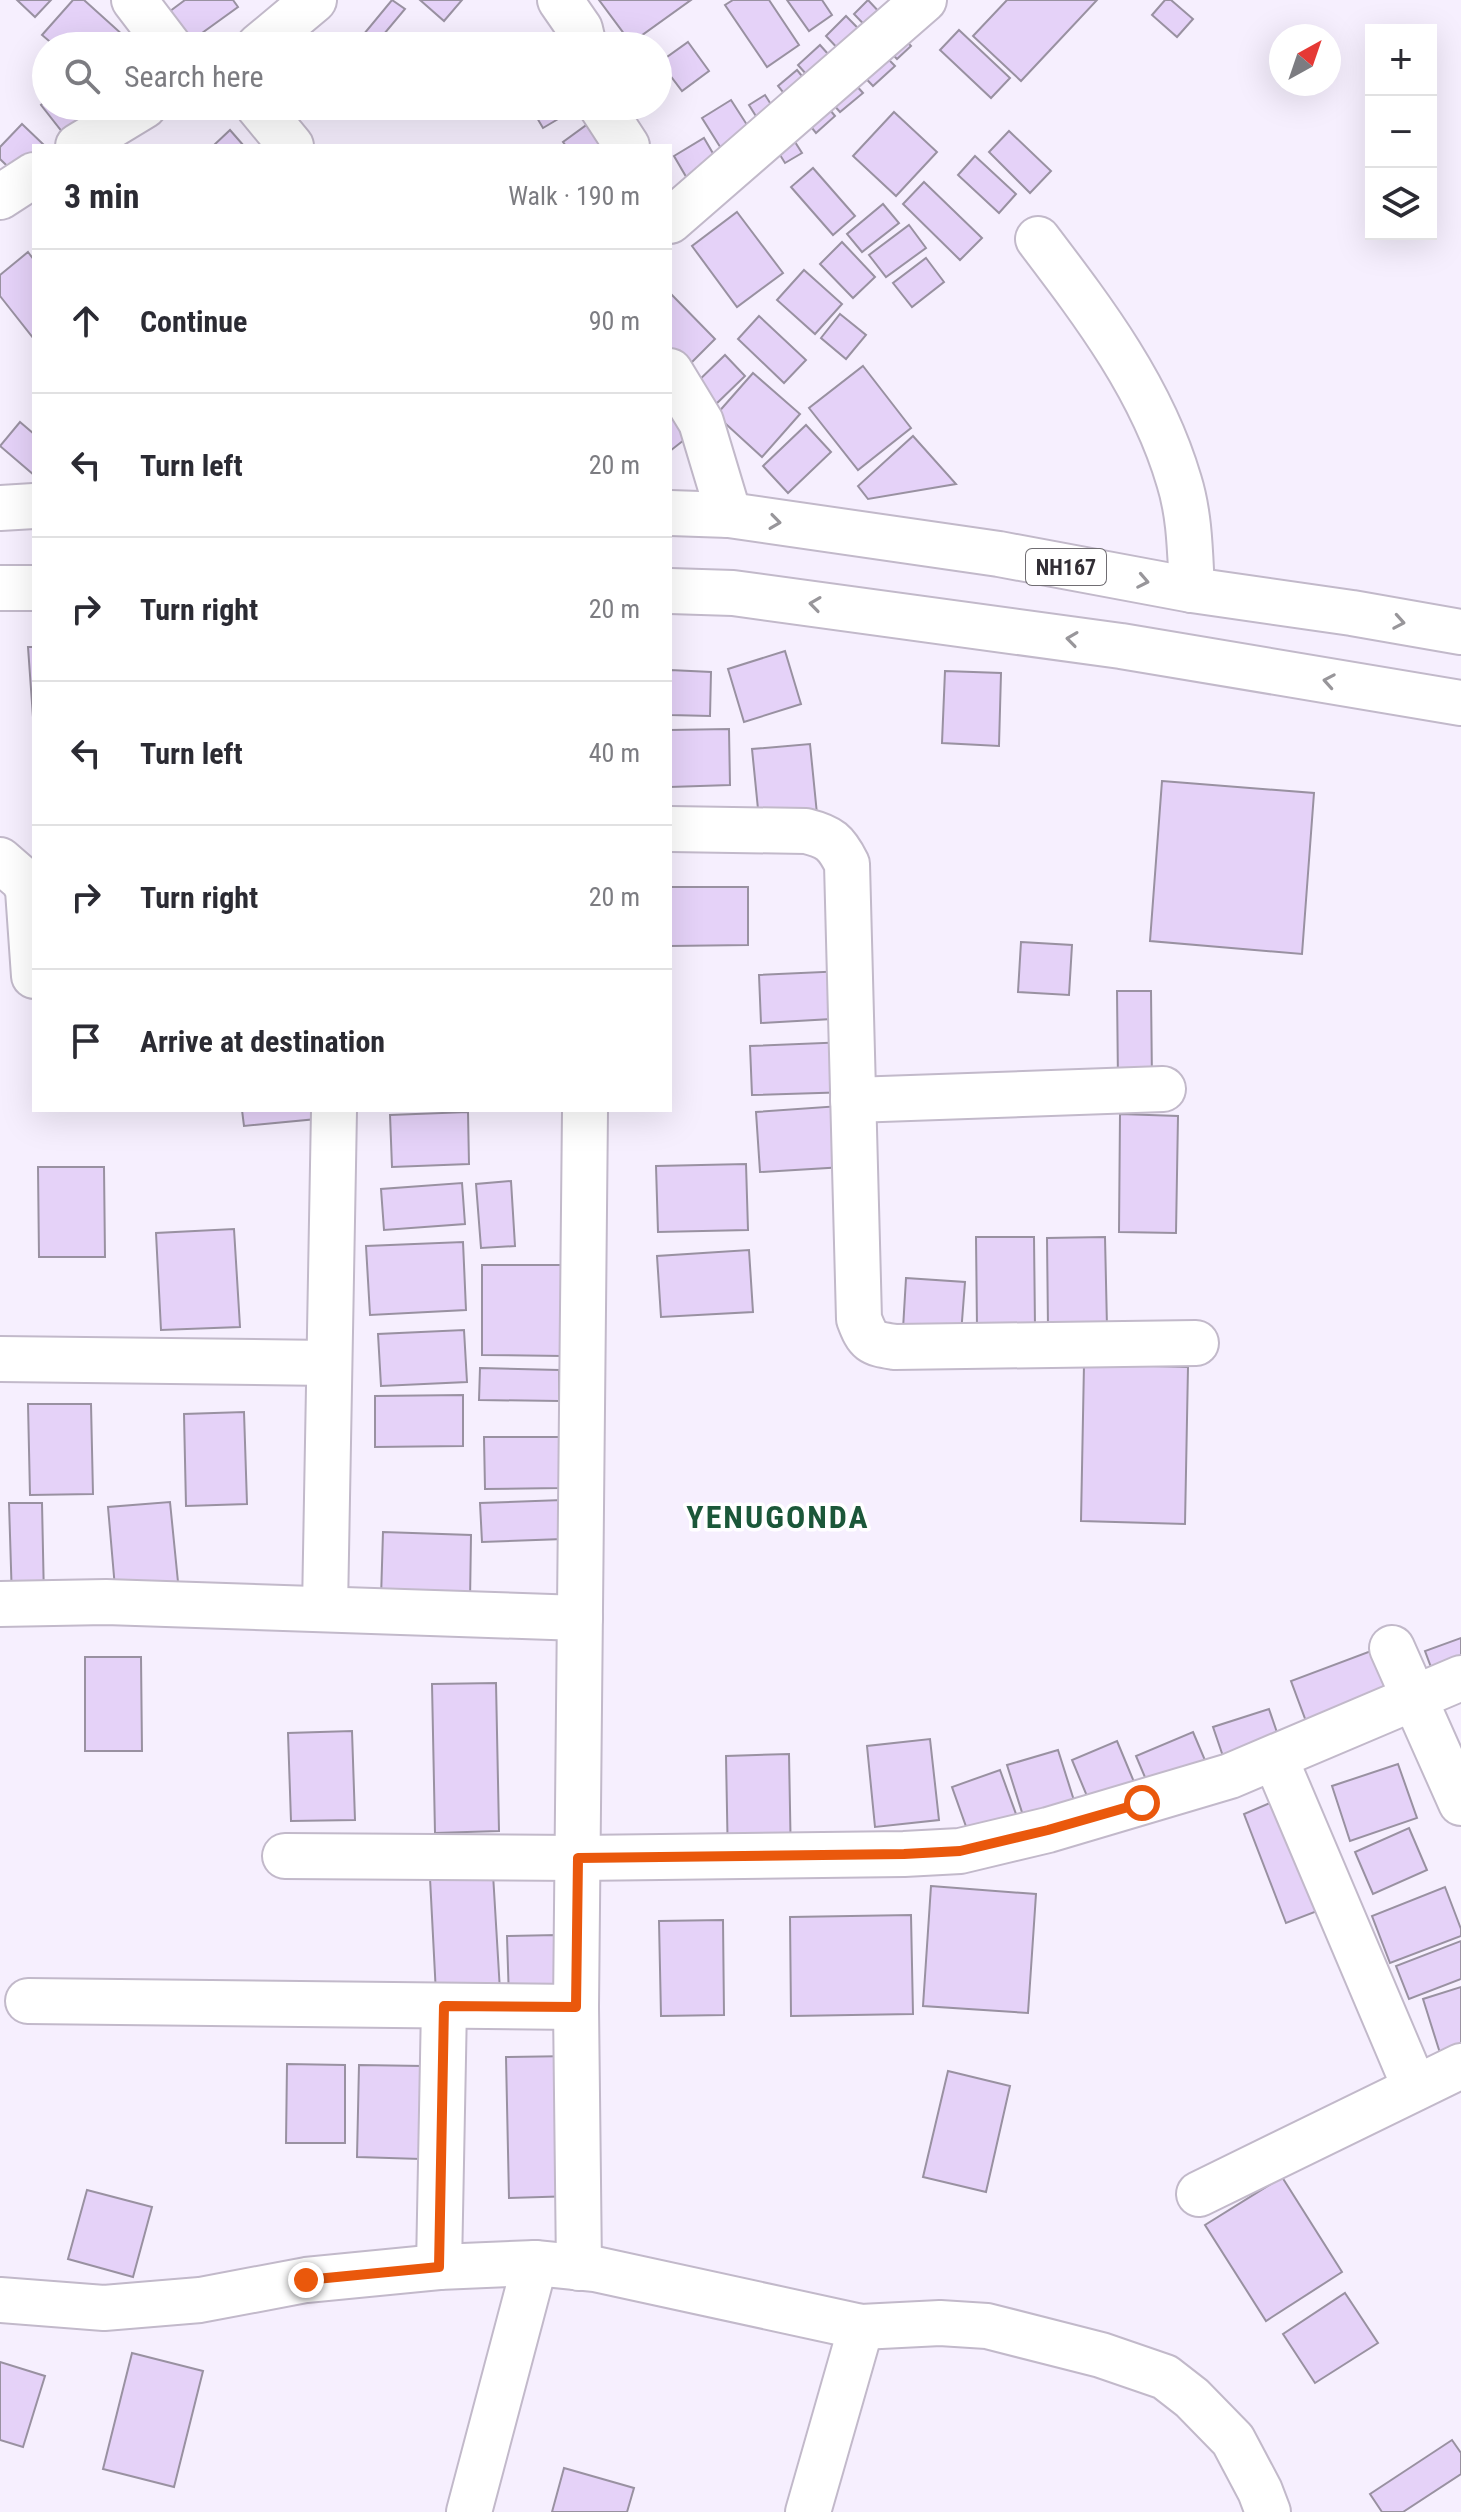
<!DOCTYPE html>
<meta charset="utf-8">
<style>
:root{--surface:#fff;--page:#f2f2f3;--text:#2b2b33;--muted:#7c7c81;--line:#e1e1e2}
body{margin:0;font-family:"Roboto Condensed",sans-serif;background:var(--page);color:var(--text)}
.controls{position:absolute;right:24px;top:24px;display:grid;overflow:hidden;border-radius:0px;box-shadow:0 8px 32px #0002}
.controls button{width:72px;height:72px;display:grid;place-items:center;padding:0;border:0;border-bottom:2px solid var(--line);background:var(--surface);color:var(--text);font:40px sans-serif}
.compass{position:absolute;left:1269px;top:24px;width:72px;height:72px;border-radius:50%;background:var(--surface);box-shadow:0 8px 32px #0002;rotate:40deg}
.stop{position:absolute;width:24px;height:24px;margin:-18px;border:6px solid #ea580c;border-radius:50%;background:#fff}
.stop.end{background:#ea580c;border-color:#fff;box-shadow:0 2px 8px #0008}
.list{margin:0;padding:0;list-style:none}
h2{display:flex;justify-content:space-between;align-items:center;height:104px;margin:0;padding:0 32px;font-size:34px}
h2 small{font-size:26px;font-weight:400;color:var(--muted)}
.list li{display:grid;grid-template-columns:52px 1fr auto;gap:24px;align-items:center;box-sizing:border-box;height:144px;padding:0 32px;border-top:2px solid var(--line)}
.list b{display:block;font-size:30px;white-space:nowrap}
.list em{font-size:26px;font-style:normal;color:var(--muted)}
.icon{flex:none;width:44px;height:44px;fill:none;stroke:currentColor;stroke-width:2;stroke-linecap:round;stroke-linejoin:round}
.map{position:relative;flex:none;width:1461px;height:2512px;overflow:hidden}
.search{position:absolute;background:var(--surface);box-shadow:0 8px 32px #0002;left:32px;top:32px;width:640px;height:88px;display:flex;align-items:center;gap:20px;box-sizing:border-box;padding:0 28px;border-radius:44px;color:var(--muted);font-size:30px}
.panel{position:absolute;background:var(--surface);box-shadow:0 8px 32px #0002;left:32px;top:144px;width:640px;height:968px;border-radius:0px}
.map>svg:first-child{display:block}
.building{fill:#e5d2f8;stroke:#9991a1;stroke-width:2}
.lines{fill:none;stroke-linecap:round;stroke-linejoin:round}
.street-casing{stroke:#c2b9ca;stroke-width:48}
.highway-casing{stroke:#c2b9ca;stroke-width:48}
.street{stroke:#fff;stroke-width:44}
.highway{stroke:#fff;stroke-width:44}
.oneway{stroke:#98969a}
.route{stroke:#ea580c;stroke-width:10}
.labels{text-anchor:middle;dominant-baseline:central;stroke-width:7;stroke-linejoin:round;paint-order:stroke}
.shield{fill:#fff;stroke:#706d72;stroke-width:2}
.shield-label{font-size:22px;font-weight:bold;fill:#322e35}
.district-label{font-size:32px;font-weight:bold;letter-spacing:2px;fill:#1b5739;stroke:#fff}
</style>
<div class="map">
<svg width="1461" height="2512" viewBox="0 0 1461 2512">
<rect width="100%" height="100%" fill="#f6effe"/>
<g class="building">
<polygon points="17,0 51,0 35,17"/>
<polygon points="73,0 84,0 124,36 115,46 55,46 42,35"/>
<polygon points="185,0 233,0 238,7 184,46 158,20"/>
<polygon points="392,0 405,9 374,46 354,46"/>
<polygon points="420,0 462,0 444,21"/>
<polygon points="599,0 691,0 631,43"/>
<polygon points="733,0 769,0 799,45 767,67 725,5"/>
<polygon points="787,0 822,0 832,15 809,31"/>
<polygon points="868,0 911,46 897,59 854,14"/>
<polygon points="1007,0 1097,0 1021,81 973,36"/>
<polygon points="1165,0 1171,0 1193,19 1177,37 1152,15"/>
<polygon points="846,16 895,66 873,86 826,36"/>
<polygon points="959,30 1010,78 991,98 940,50"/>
<polygon points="688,42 709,71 682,91 660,62"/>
<polygon points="820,45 863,93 840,112 798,65"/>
<polygon points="797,70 835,116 816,133 778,86"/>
<polygon points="765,95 802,153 785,163 749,105"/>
<polygon points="731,100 769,159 739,177 702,118"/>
<polygon points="46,101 46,106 82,106 92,118 67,138 41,105"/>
<polygon points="530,106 580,106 543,128"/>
<polygon points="894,112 937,152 896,196 853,156"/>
<polygon points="596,118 616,146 566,146 563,142"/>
<polygon points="22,124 45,146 34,146 34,183 30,188 0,159 0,147"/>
<polygon points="230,130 244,146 213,146"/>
<polygon points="1009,131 1051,171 1030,193 989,152"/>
<polygon points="704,138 725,174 695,192 674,156"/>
<polygon points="975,156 1016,194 999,213 958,175"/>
<polygon points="813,168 855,216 833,235 791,187"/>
<polygon points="924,182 982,238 960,260 903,204"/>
<polygon points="883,204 899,223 862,252 847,234"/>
<polygon points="737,212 783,273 737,307 692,246"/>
<polygon points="909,225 926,248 886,277 869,255"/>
<polygon points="842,242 875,277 853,298 820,264"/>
<polygon points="28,252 34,260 34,339 0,296 0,275"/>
<polygon points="926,258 944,282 912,307 893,283"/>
<polygon points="804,270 842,304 815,334 777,300"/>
<polygon points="670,293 715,339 682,372 670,360"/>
<polygon points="840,314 866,335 846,359 821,338"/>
<polygon points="759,316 806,360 784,383 738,339"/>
<polygon points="725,355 745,376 714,406 694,385"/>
<polygon points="863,366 911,428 858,470 809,408"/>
<polygon points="753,373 800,414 762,457 716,415"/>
<polygon points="670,398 698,429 670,451"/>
<polygon points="20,422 34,434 34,475 0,446"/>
<polygon points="806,425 831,452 788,493 763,466"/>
<polygon points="913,436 956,484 868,499 858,486"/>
<polygon points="28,647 34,647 34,731"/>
<polygon points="785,651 801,704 744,722 728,669"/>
<polygon points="670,670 711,672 710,716 670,715"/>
<polygon points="945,671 1001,673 999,746 942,743"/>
<polygon points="729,729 730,785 670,787 670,730"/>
<polygon points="810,744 818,824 760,829 752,749"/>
<polygon points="1162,781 1314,793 1302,954 1150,941"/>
<polygon points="670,887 748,887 748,945 670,946"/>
<polygon points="1021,942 1072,945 1069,995 1018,992"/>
<polygon points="845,971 849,1018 761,1023 759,975"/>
<polygon points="1117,991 1151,991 1152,1081 1118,1082"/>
<polygon points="848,1042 851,1092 752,1095 750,1046"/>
<polygon points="840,1106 844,1167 760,1172 756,1112"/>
<polygon points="242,1110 326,1110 327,1118 244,1126"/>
<polygon points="468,1112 469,1164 392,1167 390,1115"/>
<polygon points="1120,1114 1178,1116 1176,1233 1119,1232"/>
<polygon points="746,1164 748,1230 658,1232 656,1166"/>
<polygon points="38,1167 104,1167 105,1257 39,1257"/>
<polygon points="511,1181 515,1246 481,1248 476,1184"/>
<polygon points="462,1183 465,1224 384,1230 381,1189"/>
<polygon points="234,1229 240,1327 161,1330 156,1233"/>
<polygon points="976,1237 1034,1237 1035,1327 977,1327"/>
<polygon points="1105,1237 1107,1327 1048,1327 1047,1238"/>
<polygon points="463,1242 466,1310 370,1315 366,1246"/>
<polygon points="749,1250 753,1312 661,1317 657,1256"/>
<polygon points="482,1265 562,1265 563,1356 482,1355"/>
<polygon points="906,1278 965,1282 961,1334 903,1329"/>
<polygon points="464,1330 467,1382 381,1386 378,1334"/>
<polygon points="1084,1364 1188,1367 1185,1524 1081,1521"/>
<polygon points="480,1368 559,1370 559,1401 479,1400"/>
<polygon points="463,1395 463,1446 375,1447 375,1396"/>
<polygon points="28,1404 91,1404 93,1494 30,1495"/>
<polygon points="244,1412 247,1504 186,1506 184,1414"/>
<polygon points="484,1437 560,1437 561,1488 485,1489"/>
<polygon points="562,1500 563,1539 482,1542 480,1503"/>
<polygon points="170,1502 178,1582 115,1588 108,1507"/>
<polygon points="9,1503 42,1503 44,1599 12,1600"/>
<polygon points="383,1532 471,1535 470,1601 381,1598"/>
<polygon points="1461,1638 1461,1677 1438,1686 1425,1651"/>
<polygon points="1371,1651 1394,1710 1313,1740 1291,1681"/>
<polygon points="85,1657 141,1657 142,1751 85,1751"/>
<polygon points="496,1683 499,1831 435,1833 432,1684"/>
<polygon points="1269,1709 1283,1750 1227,1768 1213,1727"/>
<polygon points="352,1731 355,1820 291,1821 288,1733"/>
<polygon points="1193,1732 1218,1791 1161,1815 1136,1756"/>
<polygon points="930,1739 939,1820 875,1827 867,1746"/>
<polygon points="1117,1741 1144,1806 1099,1825 1072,1760"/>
<polygon points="1058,1750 1084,1832 1033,1847 1007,1765"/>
<polygon points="789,1754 791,1862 728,1864 726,1756"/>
<polygon points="1398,1764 1417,1818 1350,1841 1332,1786"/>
<polygon points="1000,1770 1028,1847 979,1863 952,1787"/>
<polygon points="1277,1800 1320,1910 1286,1923 1244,1814"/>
<polygon points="1409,1828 1427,1870 1373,1894 1355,1852"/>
<polygon points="493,1874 500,1991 436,1994 430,1878"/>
<polygon points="931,1886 1036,1894 1028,2013 923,2006"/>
<polygon points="1445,1887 1461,1929 1461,1936 1390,1963 1372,1916"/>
<polygon points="911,1915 913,2014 791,2016 790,1917"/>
<polygon points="723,1920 724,2015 661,2016 659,1921"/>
<polygon points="556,1935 558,1999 509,2000 507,1936"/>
<polygon points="1461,1941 1461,1979 1409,1999 1396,1966"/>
<polygon points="1461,1987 1461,2046 1440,2053 1423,1999"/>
<polygon points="572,2056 575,2196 509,2198 506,2057"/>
<polygon points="287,2064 345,2065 345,2143 286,2143"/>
<polygon points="359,2065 423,2066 421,2159 357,2157"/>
<polygon points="948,2071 1010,2086 986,2192 923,2177"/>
<polygon points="1282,2177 1342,2272 1266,2321 1205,2225"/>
<polygon points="87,2190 152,2207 133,2277 68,2259"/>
<polygon points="1345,2293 1378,2343 1315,2383 1283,2334"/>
<polygon points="132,2353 203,2371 174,2487 103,2469"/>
<polygon points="0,2362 45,2376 23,2447 0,2440"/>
<polygon points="1452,2440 1461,2453 1461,2474 1403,2512 1382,2512 1370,2494"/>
<polygon points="564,2468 634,2488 627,2512 552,2512"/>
</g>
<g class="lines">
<defs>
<g id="street">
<polyline points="134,0 169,46"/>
<polyline points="560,0 580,29 584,46"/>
<polyline points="259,46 314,0"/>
<polyline points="258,106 291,146"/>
<polyline points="601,106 627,146"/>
<polyline points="78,146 144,106"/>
<polyline points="0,197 34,175"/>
<polyline points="670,221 924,0"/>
<path d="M1038 239C1095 314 1152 389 1179 481 1190 516 1190 554 1192 590"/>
<polyline points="670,371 701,422 729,515"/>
<path d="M670 829 806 831C830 837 836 842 847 864L859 1319C868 1343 871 1343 895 1347L1196 1343"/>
<polyline points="0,860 23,880 28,890 34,976"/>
<polyline points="853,1100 1163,1089"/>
<polyline points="0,1359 329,1363"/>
<polyline points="0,1604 106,1602 580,1618"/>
<polyline points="325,1609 334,1110"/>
<polyline points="1392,1648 1461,1803"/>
<polyline points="1275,1758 1415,2088"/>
<polyline points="285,1856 578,1858 904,1854 960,1851 1048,1830 1230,1776 1461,1678"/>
<polyline points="28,2001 576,2007"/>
<polyline points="1199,2194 1461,2066"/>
<polyline points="439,2267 444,2006"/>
<polyline points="579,2268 576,2007 585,1110"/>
<polyline points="0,2300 104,2308 200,2300 306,2280 439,2267 535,2263 595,2269 861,2327 940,2323 987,2326 1101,2355 1165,2377 1192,2398 1233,2440 1260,2491 1268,2512"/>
<polyline points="469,2512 535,2263"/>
<polyline points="808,2512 861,2327"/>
</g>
<g id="highway">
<polyline points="0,508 34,506"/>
<polyline points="670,513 729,515 999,554 1192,590 1352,613 1461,632"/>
<polyline points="0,588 34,588"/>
<polyline points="670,591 733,593 1121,646 1461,703"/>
</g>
</defs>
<use href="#street" class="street-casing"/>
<use href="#highway" class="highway-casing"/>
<use href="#street" class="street"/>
<use href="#highway" class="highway"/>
</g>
<defs><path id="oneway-chevron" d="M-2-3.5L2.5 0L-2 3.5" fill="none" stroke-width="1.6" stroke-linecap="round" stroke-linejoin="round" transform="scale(2)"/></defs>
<g class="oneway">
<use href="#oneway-chevron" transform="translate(775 522) rotate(8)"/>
<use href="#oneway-chevron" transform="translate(1143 581) rotate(11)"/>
<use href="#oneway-chevron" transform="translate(815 604) rotate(-172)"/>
<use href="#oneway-chevron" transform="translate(1399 622) rotate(10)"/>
<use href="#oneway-chevron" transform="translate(1072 639) rotate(-172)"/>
<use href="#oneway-chevron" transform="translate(1329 681) rotate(-170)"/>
</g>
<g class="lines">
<polyline class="route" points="306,2280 439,2267 444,2006 576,2007 578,1858 904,1854 960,1851 1048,1830 1142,1803"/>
</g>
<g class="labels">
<rect class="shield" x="1026" y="549" width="80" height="36" rx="6"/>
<g class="shield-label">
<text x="1066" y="567">NH167</text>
</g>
<g class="district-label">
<text x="778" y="1517">YENUGONDA</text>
</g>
</g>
</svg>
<div class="controls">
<button>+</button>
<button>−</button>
<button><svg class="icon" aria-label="layers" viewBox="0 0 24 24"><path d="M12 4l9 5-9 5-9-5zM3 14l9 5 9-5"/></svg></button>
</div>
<svg class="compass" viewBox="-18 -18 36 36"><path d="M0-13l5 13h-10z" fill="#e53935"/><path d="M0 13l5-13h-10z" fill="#7c7c81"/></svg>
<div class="stop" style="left:1142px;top:1803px"></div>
<div class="stop end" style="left:306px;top:2280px"></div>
<div class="search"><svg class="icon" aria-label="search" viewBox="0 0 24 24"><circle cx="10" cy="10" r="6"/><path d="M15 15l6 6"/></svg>Search here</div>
<section class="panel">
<h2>3 min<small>Walk · 190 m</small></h2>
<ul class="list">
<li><svg class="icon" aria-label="ahead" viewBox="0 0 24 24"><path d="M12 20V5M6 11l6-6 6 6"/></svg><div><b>Continue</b></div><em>90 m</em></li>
<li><svg class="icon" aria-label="left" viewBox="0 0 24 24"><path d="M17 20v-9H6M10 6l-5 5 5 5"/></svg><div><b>Turn left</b></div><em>20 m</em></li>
<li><svg class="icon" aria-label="right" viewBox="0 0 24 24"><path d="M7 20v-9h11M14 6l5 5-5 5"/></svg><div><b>Turn right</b></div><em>20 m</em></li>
<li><svg class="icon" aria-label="left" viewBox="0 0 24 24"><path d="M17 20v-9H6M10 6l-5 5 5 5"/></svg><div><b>Turn left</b></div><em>40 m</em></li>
<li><svg class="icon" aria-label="right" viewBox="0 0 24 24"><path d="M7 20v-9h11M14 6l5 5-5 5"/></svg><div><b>Turn right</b></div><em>20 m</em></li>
<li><svg class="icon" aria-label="arrive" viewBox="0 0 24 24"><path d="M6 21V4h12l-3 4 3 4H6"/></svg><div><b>Arrive at destination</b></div></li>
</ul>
</section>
</div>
